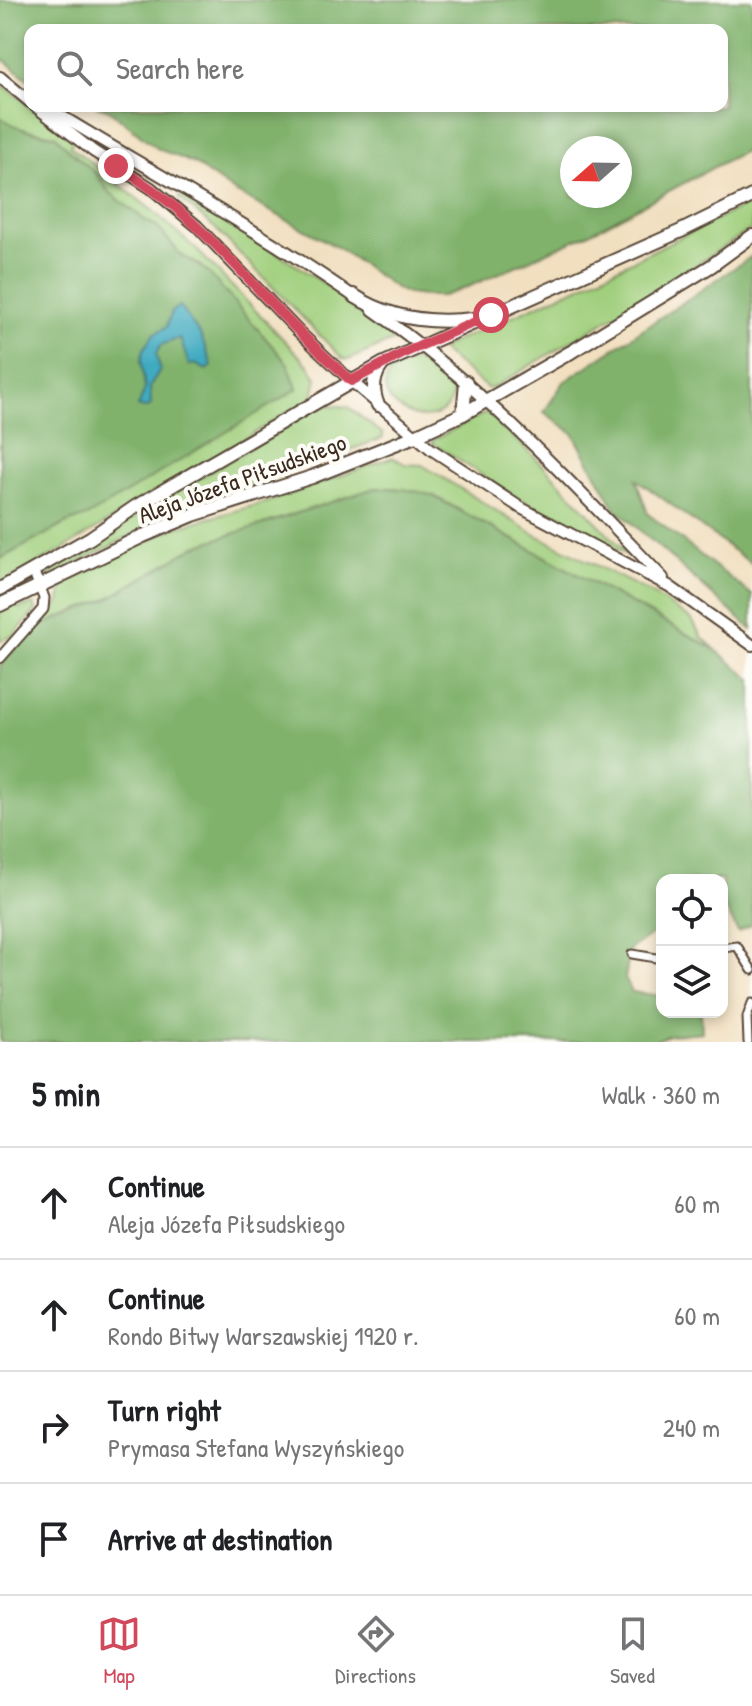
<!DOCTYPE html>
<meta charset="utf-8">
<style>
:root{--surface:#fff;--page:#f2f2f2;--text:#202124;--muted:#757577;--line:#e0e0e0;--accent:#d1495b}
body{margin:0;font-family:"Patrick Hand",sans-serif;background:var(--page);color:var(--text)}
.controls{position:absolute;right:24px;bottom:24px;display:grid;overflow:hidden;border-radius:16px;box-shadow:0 4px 12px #0003}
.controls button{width:72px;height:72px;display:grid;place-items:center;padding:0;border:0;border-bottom:2px solid var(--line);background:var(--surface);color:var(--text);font:40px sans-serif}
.compass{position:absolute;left:560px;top:136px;width:72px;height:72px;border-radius:50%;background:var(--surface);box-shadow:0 4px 12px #0003;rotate:250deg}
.stop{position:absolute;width:24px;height:24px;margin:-18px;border:6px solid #d1495b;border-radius:50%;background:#fff}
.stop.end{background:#d1495b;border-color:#fff;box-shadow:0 2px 8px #0008}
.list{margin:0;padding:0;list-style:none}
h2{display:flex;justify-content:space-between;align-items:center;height:104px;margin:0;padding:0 32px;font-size:34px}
h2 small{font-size:26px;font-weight:400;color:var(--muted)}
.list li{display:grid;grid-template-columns:52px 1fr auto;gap:24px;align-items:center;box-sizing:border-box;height:112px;padding:0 32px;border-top:2px solid var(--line)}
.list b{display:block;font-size:30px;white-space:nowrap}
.list p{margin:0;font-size:26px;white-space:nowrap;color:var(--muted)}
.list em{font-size:26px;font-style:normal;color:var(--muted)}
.icon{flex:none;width:44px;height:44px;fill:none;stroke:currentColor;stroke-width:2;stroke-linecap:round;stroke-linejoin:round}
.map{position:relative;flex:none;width:752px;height:1042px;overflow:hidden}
.search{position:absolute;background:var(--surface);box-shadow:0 4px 12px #0003;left:24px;right:24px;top:24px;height:88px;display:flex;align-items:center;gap:20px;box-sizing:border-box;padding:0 28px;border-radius:16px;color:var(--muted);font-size:30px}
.sheet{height:552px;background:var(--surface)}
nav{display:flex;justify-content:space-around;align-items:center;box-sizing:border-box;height:112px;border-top:2px solid var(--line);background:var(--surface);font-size:22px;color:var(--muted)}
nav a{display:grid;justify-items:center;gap:4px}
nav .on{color:var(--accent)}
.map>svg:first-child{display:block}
.green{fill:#a0cf7d;stroke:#6e7c4e;stroke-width:2}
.forest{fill:#80b26c;stroke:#5e6e45;stroke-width:2;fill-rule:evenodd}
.water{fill:#41aac1;stroke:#3e6a70;stroke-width:2}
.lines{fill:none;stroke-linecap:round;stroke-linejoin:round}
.minor-casing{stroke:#564536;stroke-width:11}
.tertiary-casing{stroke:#564536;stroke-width:13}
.secondary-casing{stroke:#564536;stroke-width:14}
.primary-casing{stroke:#564536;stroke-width:16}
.minor{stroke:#fff;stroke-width:7}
.tertiary{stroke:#fff;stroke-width:9}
.secondary{stroke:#fff;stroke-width:10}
.primary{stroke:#fff;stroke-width:12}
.route{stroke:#d1495b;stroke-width:10}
.labels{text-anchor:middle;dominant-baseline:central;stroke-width:8;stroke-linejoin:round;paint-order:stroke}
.street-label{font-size:24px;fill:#3b2a1e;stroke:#fdfcf7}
</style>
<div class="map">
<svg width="752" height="1042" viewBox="0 0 752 1042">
<rect width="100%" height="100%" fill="#fdfcf7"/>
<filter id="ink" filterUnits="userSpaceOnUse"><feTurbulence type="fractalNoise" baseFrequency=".0125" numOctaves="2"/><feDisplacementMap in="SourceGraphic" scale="16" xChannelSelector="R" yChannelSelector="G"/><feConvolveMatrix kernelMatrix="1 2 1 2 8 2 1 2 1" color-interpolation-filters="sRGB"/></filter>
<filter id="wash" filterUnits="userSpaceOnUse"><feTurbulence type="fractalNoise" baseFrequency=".006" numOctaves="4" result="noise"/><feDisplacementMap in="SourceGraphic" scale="32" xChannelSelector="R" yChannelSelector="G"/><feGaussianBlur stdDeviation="1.8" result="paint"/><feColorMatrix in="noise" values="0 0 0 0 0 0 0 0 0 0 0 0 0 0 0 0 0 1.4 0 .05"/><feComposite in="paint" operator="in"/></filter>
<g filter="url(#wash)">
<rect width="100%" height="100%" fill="#f1dfc0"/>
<g class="green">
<polygon points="0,83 74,140 70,146 153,211 198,251 309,366 317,378 313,397 57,553 0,584 0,559 137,484 297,388 288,364 201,266 181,255 157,227 146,221 108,191 99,176 71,152 55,135 17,128 0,117"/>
<path d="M180 195C257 237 327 285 398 335L397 339 348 360 343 359 215 228 179 198Z"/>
<polygon points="752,202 751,229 661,288 494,387 488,389 441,350 447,345 583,285"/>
<path d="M412 361C432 360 452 374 453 394 437 452 339 384 412 361Z"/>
<polygon points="328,405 348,407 383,434 383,438 237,490 146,528 46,579 44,578 48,570 145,510 321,406 322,408"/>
<polygon points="487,412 544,466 630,557 515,496 432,443 433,440"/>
<path d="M393 457 405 464 422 465 534 534 651 593 692 620 701 636 716 650 434 496C413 489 397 488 375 488L196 546 109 598 34 628 60 602 62 590 68 582 127 550 177 527 271 501Z"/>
<polygon points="16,604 19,608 34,604 36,610 14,635 0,641 0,610"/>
</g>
<g class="forest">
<path d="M0 0H752V147L588 234 470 286 443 296H424L408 294 397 289 337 247 233 191 193 163 158 149 109 110 96 106H722V30H30V81L0 57ZM620 148V196H572V148Z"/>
<path d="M0 117C19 130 33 133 55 135L71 152 99 176 108 191 146 221 157 226 181 255 208 272 288 364 297 389 90 515 67 523 0 559Z"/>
<polygon points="752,256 752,564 636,479 648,514 752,595 752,630 615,508 573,433 544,412 564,382"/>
<path d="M375 488C397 488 413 489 433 496L716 650 752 680V924L738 932 722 901V880H662V928L630 949 625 979 632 992 662 996V1012H701L702 1032 669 1035 651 1042H0V666L34 628 109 598 196 546Z"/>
</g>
<polygon class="water" points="180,306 201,336 212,366 207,370 195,364 189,365 180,338 161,345 156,354 160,369 150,387 151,405 147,408 138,407 145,389 141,361 144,349 153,335 167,326 172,311"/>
</g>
<g filter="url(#ink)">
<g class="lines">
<defs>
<g id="minor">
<polyline points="722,948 737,946 752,970"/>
<polyline points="632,954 662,959"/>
<polyline points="748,1042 747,1017 752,1003"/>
</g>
<polyline id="tertiary" points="0,658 43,609 44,598 33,570"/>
<g id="secondary">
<polyline points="0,77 30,102"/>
<polyline points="35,106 93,151 151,188 197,226 298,331 351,381 431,449 521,508 669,586 752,645"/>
<path d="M45 106C149 170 256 228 356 298"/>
<path d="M373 310C482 386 571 482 663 578"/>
</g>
<g id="primary">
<path d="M353 295C389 319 430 324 473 319"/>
<path d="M378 405C372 391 372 378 382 365"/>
<polyline points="463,414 466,382"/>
<polyline points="0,589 90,538 135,507 384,363 681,231 752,196"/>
<polyline points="0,605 143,536 193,515 312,477 415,436 463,414 571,352 711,266 752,236"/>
</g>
</defs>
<use href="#minor" class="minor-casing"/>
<use href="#tertiary" class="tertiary-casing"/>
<use href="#secondary" class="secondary-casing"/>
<use href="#primary" class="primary-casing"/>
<use href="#minor" class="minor"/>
<use href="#tertiary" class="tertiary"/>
<use href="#secondary" class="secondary"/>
<use href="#primary" class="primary"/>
</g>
</g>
<g class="lines" filter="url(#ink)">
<path class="route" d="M116 166C180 202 226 255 276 308 300 334 326 357 351 381L404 353 491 315"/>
</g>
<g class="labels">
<g class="street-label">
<text transform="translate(242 478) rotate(-20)">Aleja Józefa Piłsudskiego</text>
</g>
</g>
</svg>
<div class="controls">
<button><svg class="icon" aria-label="locate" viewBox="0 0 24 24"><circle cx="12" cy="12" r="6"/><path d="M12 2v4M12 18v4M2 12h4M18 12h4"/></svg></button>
<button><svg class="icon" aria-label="layers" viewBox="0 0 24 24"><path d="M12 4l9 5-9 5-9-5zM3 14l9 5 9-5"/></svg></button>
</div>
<svg class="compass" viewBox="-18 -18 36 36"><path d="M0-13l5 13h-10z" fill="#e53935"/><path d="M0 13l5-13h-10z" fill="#757577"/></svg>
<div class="stop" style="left:491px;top:315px"></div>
<div class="stop end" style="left:116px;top:166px"></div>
<div class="search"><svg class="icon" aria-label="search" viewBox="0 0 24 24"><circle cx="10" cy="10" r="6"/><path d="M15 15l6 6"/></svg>Search here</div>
</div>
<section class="sheet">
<h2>5 min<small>Walk · 360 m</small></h2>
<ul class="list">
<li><svg class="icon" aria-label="ahead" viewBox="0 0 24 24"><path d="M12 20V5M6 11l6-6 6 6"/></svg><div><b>Continue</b><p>Aleja Józefa Piłsudskiego</p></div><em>60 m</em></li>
<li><svg class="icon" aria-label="ahead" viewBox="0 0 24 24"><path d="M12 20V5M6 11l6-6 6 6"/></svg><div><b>Continue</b><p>Rondo Bitwy Warszawskiej 1920 r.</p></div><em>60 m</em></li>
<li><svg class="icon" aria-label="right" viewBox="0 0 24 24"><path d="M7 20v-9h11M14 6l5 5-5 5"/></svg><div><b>Turn right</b><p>Prymasa Stefana Wyszyńskiego</p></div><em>240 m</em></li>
<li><svg class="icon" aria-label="arrive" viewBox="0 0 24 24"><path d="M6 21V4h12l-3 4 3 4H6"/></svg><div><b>Arrive at destination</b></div></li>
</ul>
</section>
<nav>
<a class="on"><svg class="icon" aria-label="map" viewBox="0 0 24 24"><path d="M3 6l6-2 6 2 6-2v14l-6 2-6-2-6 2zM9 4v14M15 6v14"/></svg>Map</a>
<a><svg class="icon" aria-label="directions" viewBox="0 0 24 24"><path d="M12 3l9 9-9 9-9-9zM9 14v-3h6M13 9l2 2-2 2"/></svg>Directions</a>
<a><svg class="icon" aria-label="saved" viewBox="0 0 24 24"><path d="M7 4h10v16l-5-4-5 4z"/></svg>Saved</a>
</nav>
